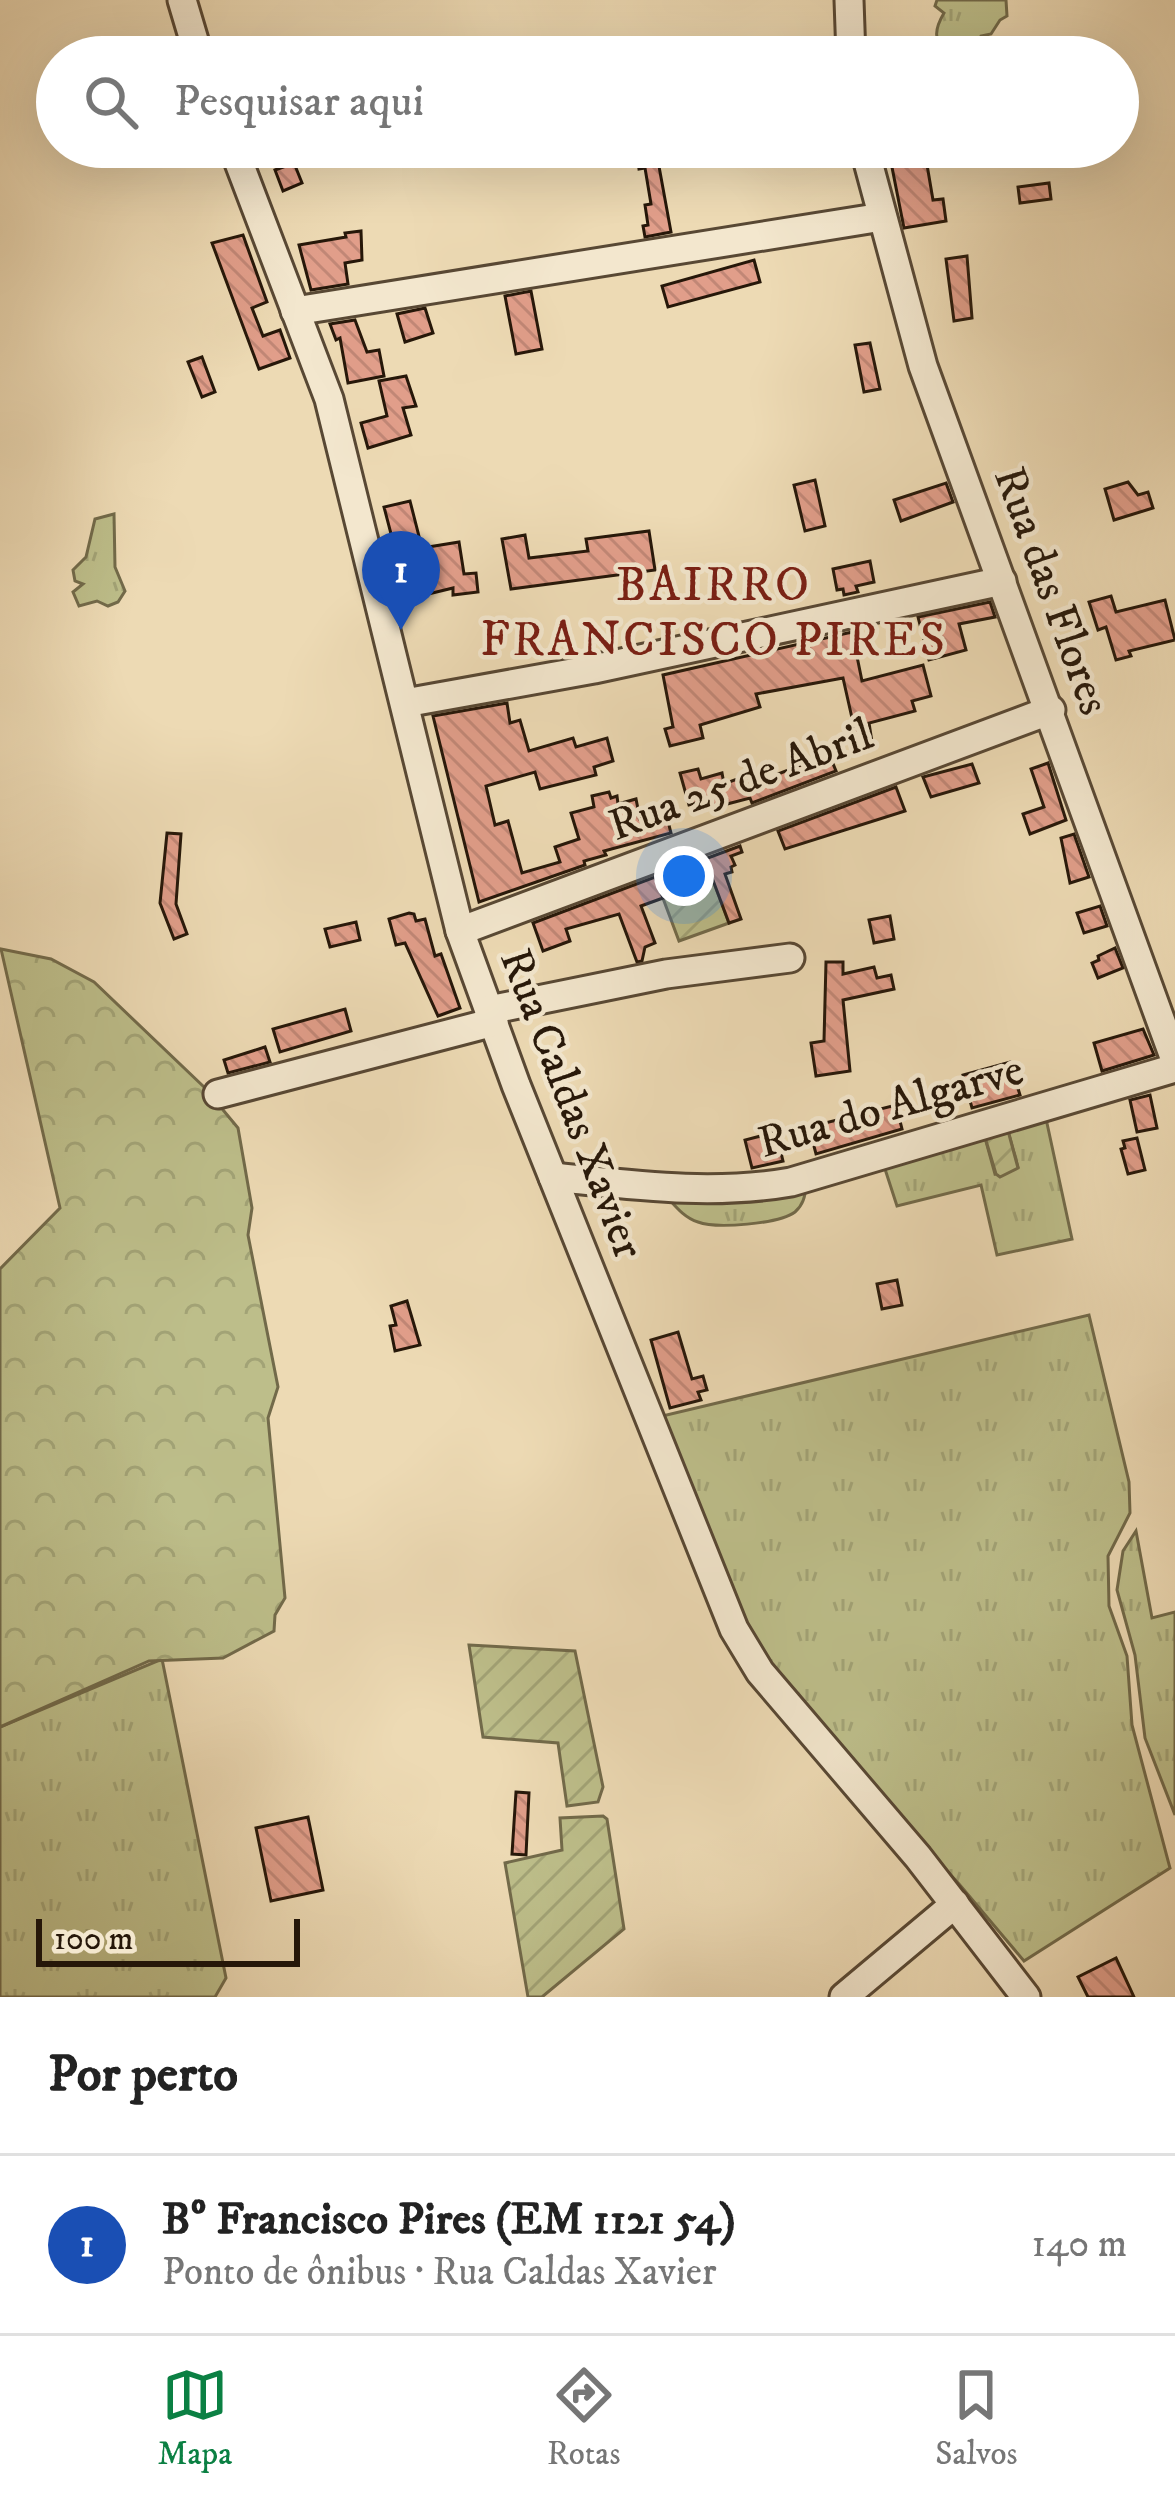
<!DOCTYPE html>
<html lang="pt">
<meta charset="utf-8">
<style>
:root{--surface:#fff;--page:#f6f6f6;--text:#222;--muted:#767676;--line:#e0e0e0;--accent:#0b8043}
body{margin:0;font-family:"IM FELL DW Pica",serif;background:var(--page);color:var(--text)}
.scale{position:absolute;left:36px;bottom:30px;width:264px;box-sizing:border-box;padding-left:12px;border:6px solid #261709;border-top:0;font-size:33px;line-height:42px;white-space:nowrap;color:#261709;-webkit-text-stroke:9px #f3e7ce;paint-order:stroke}
.you{position:absolute;left:684px;top:876px;width:42px;height:42px;margin:-30px;border:9px solid #fff;border-radius:50%;background:#1a73e8;box-shadow:0 0 0 18px #1a73e833}
.badge{display:grid;place-items:center;width:78px;height:78px;border-radius:50%;background:var(--accent);color:#fff;font-size:39px;font-weight:700}
.pin{position:absolute;translate:-50% -99px;filter:drop-shadow(0 3px 6px #0008)}
.pin::after{content:'';position:absolute;top:63px;width:42px;height:36px;background:inherit;clip-path:polygon(0 0,100% 0,50% 100%)}
.list{margin:0;padding:0;list-style:none}
h2{display:flex;justify-content:space-between;align-items:center;height:156px;margin:0;padding:0 48px;font-size:51px}
h2 small{font-size:39px;font-weight:400;color:var(--muted)}
.list li{display:grid;grid-template-columns:78px 1fr auto;gap:36px;align-items:center;box-sizing:border-box;height:180px;padding:0 48px;border-top:3px solid var(--line)}
.list b{display:block;font-size:45px;white-space:nowrap}
.list p{margin:0;font-size:39px;white-space:nowrap;color:var(--muted)}
.list em{font-size:39px;font-style:normal;color:var(--muted)}
.icon{flex:none;width:66px;height:66px;fill:none;stroke:currentColor;stroke-width:2;stroke-linecap:round;stroke-linejoin:round}
.map{position:relative;flex:none;width:1175px;height:1997px;overflow:hidden}
.search{position:absolute;background:var(--surface);box-shadow:0 12px 48px #0002;left:36px;right:36px;top:36px;height:132px;display:flex;align-items:center;gap:30px;box-sizing:border-box;padding:0 42px;border-radius:66px;color:var(--muted);font-size:45px}
.sheet{height:336px;background:var(--surface)}
nav{display:flex;justify-content:space-around;align-items:center;box-sizing:border-box;height:168px;border-top:3px solid var(--line);background:var(--surface);font-size:33px;color:var(--muted)}
nav a{display:grid;justify-items:center;gap:6px}
nav .on{color:var(--accent)}
.map>svg:first-child{display:block}
.grass{fill:url(#grass-tufts);stroke:#726a4a;stroke-width:3}
.forest{fill:url(#forest-crowns);stroke:#726a4a;stroke-width:3}
.garden{fill:url(#garden-furrows);stroke:#726a4a;stroke-width:3}
.building{fill:url(#building-back-hatch);stroke:#261709;stroke-width:3}
.lines{fill:none;stroke-linecap:round;stroke-linejoin:round}
.minor-casing{stroke:#584834;stroke-width:33}
.minor{stroke:#f3e7ce;stroke-width:27}
.labels{text-anchor:middle;dominant-baseline:central;stroke-width:9;stroke-linejoin:round;paint-order:stroke}
.street-label{font-size:45px;fill:#261709;stroke:#f3e7ce}
.neighbourhood-label{font-size:48px;letter-spacing:3px;fill:#7a1f14;stroke:#f3e7ce}
</style>
<div class="map">
<svg width="1175" height="1997" viewBox="0 0 1175 1997">
<defs>
<pattern id="grass-tufts" width="24" height="20" patternUnits="userSpaceOnUse" patternTransform="scale(3)"><rect width="24" height="20" fill="#bdbe8a"/><path d="M3 7l-1-3M5 7V3M7 7l1-3M15 17l-1-3M17 17v-4M19 17l1-3" fill="none" stroke="#a2a376"/></pattern>
<pattern id="forest-crowns" width="20" height="18" patternUnits="userSpaceOnUse" patternTransform="scale(3)"><rect width="20" height="18" fill="#bdbe8a"/><path d="M2 6a3 3 0 1 1 6 0M12 15a3 3 0 1 1 6 0" fill="none" stroke="#a2a376"/></pattern>
<pattern id="garden-furrows" width="10" height="10" patternUnits="userSpaceOnUse" patternTransform="scale(3)"><rect width="10" height="10" fill="#bdbe8a"/><path d="M-1 1l2-2M0 10L10 0M9 11l2-2" fill="none" stroke="#a2a376"/></pattern>
<pattern id="building-back-hatch" width="6" height="6" patternUnits="userSpaceOnUse" patternTransform="scale(3)"><rect width="6" height="6" fill="#e19e8a"/><path d="M-1 5l2 2M0 0l6 6M5-1l2 2" fill="none" stroke="#c18776"/></pattern>
</defs>
<rect width="100%" height="100%" fill="#eddab4"/>
<filter id="stains"><feTurbulence type="fractalNoise" baseFrequency=".00167" numOctaves="4"/><feColorMatrix values="0 0 0 0 .2 0 0 0 0 .09 0 0 0 0 .02 0 0 0 .5 -.17"/></filter>
<radialGradient id="worn" r=".72"><stop offset=".6" stop-color="#630" stop-opacity="0"/><stop offset="1" stop-color="#630" stop-opacity=".3"/></radialGradient>
<g class="grass">
<path d="M937 0H1006L1007 16 1000 20 991 34 981 36C973 55 965 56 945 53 933 40 935 28 944 13L935 6Z"/>
<polygon points="114,514 115,567 125,591 118,602 108,606 97,601 79,606 73,592 83,584 75,581 73,570 86,557 95,519"/>
<polygon points="1045,1114 1072,1239 997,1255 981,1185 897,1206 884,1166 984,1134 995,1174 1018,1167 1007,1127"/>
<path d="M806 1186C805 1197 803 1205 795 1212 779 1224 716 1229 698 1222 685 1218 677 1208 668 1198Z"/>
<polygon points="1089,1315 1129,1482 1130,1513 1108,1556 1109,1606 1127,1656 1132,1725 1170,1868 1024,1961 959,1884 831,1745 757,1648 719,1574 658,1417"/>
<polygon points="1136,1531 1152,1618 1175,1612 1175,1815 1145,1738 1135,1655 1117,1590 1123,1551"/>
<polygon points="162,1659 226,1978 215,1997 0,1997 0,1727"/>
</g>
<polygon class="forest" points="1,949 51,959 94,982 204,1087 238,1128 252,1208 248,1235 278,1387 268,1418 285,1598 275,1615 274,1631 223,1658 149,1661 0,1727 0,1269 60,1208"/>
<g class="garden">
<polygon points="702,851 729,923 679,941 652,869"/>
<polygon points="1007,1127 1018,1168 1000,1177 996,1174 984,1134"/>
<polygon points="469,1645 575,1651 603,1787 598,1802 567,1806 558,1743 483,1737"/>
<polygon points="603,1816 607,1819 624,1929 542,1997 528,1997 505,1863 562,1850 560,1818"/>
</g>
<g class="building">
<polygon points="888,147 924,147 933,200 943,199 946,221 904,228"/>
<polygon points="656,150 671,232 645,237 643,226 648,225 645,205 651,204 645,168 639,169 637,153"/>
<polygon points="294,163 302,183 283,191 275,170"/>
<polygon points="1049,183 1051,199 1020,203 1018,187"/>
<polygon points="361,231 362,260 345,263 348,284 311,290 299,245 346,237 345,233"/>
<polygon points="243,235 267,302 252,308 263,336 280,330 290,358 259,369 212,243"/>
<polygon points="967,256 972,318 954,321 946,259"/>
<polygon points="754,260 760,282 668,307 662,286"/>
<polygon points="531,291 542,349 516,354 505,296"/>
<polygon points="425,308 433,333 405,342 397,314"/>
<polygon points="355,320 367,352 379,350 384,376 348,383 340,338 336,340 330,324"/>
<polygon points="870,343 880,389 864,392 855,345"/>
<polygon points="202,357 215,392 202,397 188,362"/>
<polygon points="406,376 416,406 403,408 411,435 368,448 361,423 387,416 379,381"/>
<polygon points="815,480 825,526 805,531 794,485"/>
<polygon points="1128,482 1138,495 1148,492 1153,508 1114,520 1105,489"/>
<polygon points="946,483 953,502 901,521 894,500"/>
<polygon points="410,501 422,548 459,542 464,574 476,573 478,592 453,595 453,588 408,599 384,507"/>
<polygon points="649,531 655,570 511,589 502,539 525,535 529,558 588,551 586,539"/>
<polygon points="870,561 874,582 856,586 858,592 844,595 843,589 837,590 833,569"/>
<polygon points="1111,596 1116,612 1165,600 1175,640 1129,651 1131,656 1116,660 1106,627 1098,630 1089,602"/>
<polygon points="990,602 995,617 959,624 966,650 929,660 918,617"/>
<polygon points="852,632 862,681 923,665 931,696 912,701 915,711 869,723 873,748 852,753 847,729 854,727 843,678 756,694 760,707 700,725 703,738 670,746 665,729 673,727 663,675"/>
<polygon points="507,703 510,723 520,720 529,751 573,738 576,747 607,738 613,761 594,767 596,775 540,789 535,772 486,786 495,825 508,821 522,873 560,862 555,847 579,839 571,813 594,807 592,796 609,792 611,798 617,796 618,804 636,799 640,819 665,810 671,833 604,851 606,855 584,861 585,865 479,902 433,716"/>
<polygon points="829,754 836,771 752,803 750,798 712,808 707,800 689,805 680,773 698,769 701,779 722,773 724,784 764,769 768,778"/>
<polygon points="1048,763 1066,820 1030,834 1023,814 1044,807 1031,769"/>
<polygon points="972,764 979,783 931,797 923,777"/>
<polygon points="896,787 905,811 785,849 778,831"/>
<polygon points="167,833 181,834 176,904 187,934 174,939 160,903"/>
<polygon points="1074,834 1089,877 1070,883 1061,838"/>
<polygon points="740,846 742,852 731,856 735,865 731,867 732,872 725,874 741,919 729,923 705,859"/>
<polygon points="655,877 663,898 641,906 655,943 645,947 642,961 637,962 619,914 566,929 570,941 543,951 533,923"/>
<polygon points="1100,906 1107,926 1084,933 1077,913"/>
<polygon points="409,913 414,914 416,921 425,919 435,956 441,954 460,1008 438,1016 405,943 396,945 389,919"/>
<polygon points="890,916 894,939 874,943 869,920"/>
<polygon points="356,922 360,940 330,947 325,929"/>
<polygon points="1115,948 1123,968 1098,978 1092,963 1099,960 1098,956"/>
<polygon points="826,962 843,962 843,974 874,967 877,978 891,975 894,989 843,1000 850,1071 816,1076 811,1043 824,1041"/>
<polygon points="345,1009 351,1031 280,1052 273,1029"/>
<polygon points="1143,1029 1154,1055 1102,1071 1094,1043"/>
<polygon points="265,1047 270,1062 228,1073 224,1060"/>
<polygon points="1010,1062 1020,1095 972,1108 963,1075"/>
<polygon points="1150,1095 1157,1128 1137,1132 1130,1100"/>
<polygon points="896,1105 902,1129 816,1154 809,1127"/>
<polygon points="776,1132 783,1161 752,1168 745,1140"/>
<polygon points="1137,1138 1145,1170 1128,1174 1121,1149 1125,1148 1123,1141"/>
<polygon points="897,1280 902,1305 882,1309 877,1284"/>
<polygon points="407,1301 420,1345 395,1351 390,1326 396,1325 391,1306"/>
<polygon points="678,1332 692,1379 703,1376 707,1390 698,1392 701,1400 670,1408 651,1340"/>
<polygon points="516,1792 529,1793 526,1855 512,1854"/>
<polygon points="308,1817 323,1890 271,1901 256,1828"/>
<polygon points="1116,1958 1134,1997 1088,1997 1078,1977"/>
</g>
<g class="lines">
<defs>
<g id="minor">
<polyline points="182,0 199,57"/>
<polyline points="849,0 851,57"/>
<polyline points="233,147 329,399 460,931 516,1085 734,1629 760,1672 918,1857 1026,1997"/>
<polyline points="864,147 923,366 1175,1060"/>
<polyline points="295,311 882,217"/>
<polyline points="405,703 594,669 1002,581"/>
<polyline points="460,931 1051,710"/>
<polyline points="489,1010 666,974 790,958"/>
<polyline points="218,1094 494,1022"/>
<path d="M553 1177C633 1185 711 1196 791 1182L1175 1068"/>
<polyline points="844,1997 955,1904"/>
</g>
</defs>
<use href="#minor" class="minor-casing"/>
<use href="#minor" class="minor"/>
</g>
<g class="labels">
<g class="street-label">
<text transform="translate(1051 591) rotate(70)">Rua das Flores</text>
<text transform="translate(741 781) rotate(-20)">Rua 25 de Abril</text>
<text transform="translate(571 1104) rotate(69)">Rua Caldas Xavier</text>
<text transform="translate(891 1107) rotate(-16)">Rua do Algarve</text>
</g>
<g class="neighbourhood-label">
<text x="714" y="586">BAIRRO<tspan x="714" dy="55">FRANCISCO PIRES</tspan></text>
</g>
</g>
<rect width="100%" height="100%" filter="url(#stains)"/>
<rect width="100%" height="100%" fill="url(#worn)"/>
</svg>
<div class="scale">100 m</div>
<div class="you"></div>
<div class="pin badge" style="left:401px;top:630px;background:#1a4fb4">1</div>
<div class="search"><svg class="icon" aria-label="search" viewBox="0 0 24 24"><circle cx="10" cy="10" r="6"/><path d="M15 15l6 6"/></svg>Pesquisar aqui</div>
</div>
<section class="sheet">
<h2>Por perto<small></small></h2>
<ul class="list">
<li><span class="badge" style="background:#1a4fb4">1</span><div><b>Bº Francisco Pires (EM 1121 54)</b><p>Ponto de ônibus · Rua Caldas Xavier</p></div><em>140 m</em></li>
</ul>
</section>
<nav>
<a class="on"><svg class="icon" aria-label="map" viewBox="0 0 24 24"><path d="M3 6l6-2 6 2 6-2v14l-6 2-6-2-6 2zM9 4v14M15 6v14"/></svg>Mapa</a>
<a><svg class="icon" aria-label="directions" viewBox="0 0 24 24"><path d="M12 3l9 9-9 9-9-9zM9 14v-3h6M13 9l2 2-2 2"/></svg>Rotas</a>
<a><svg class="icon" aria-label="saved" viewBox="0 0 24 24"><path d="M7 4h10v16l-5-4-5 4z"/></svg>Salvos</a>
</nav>
